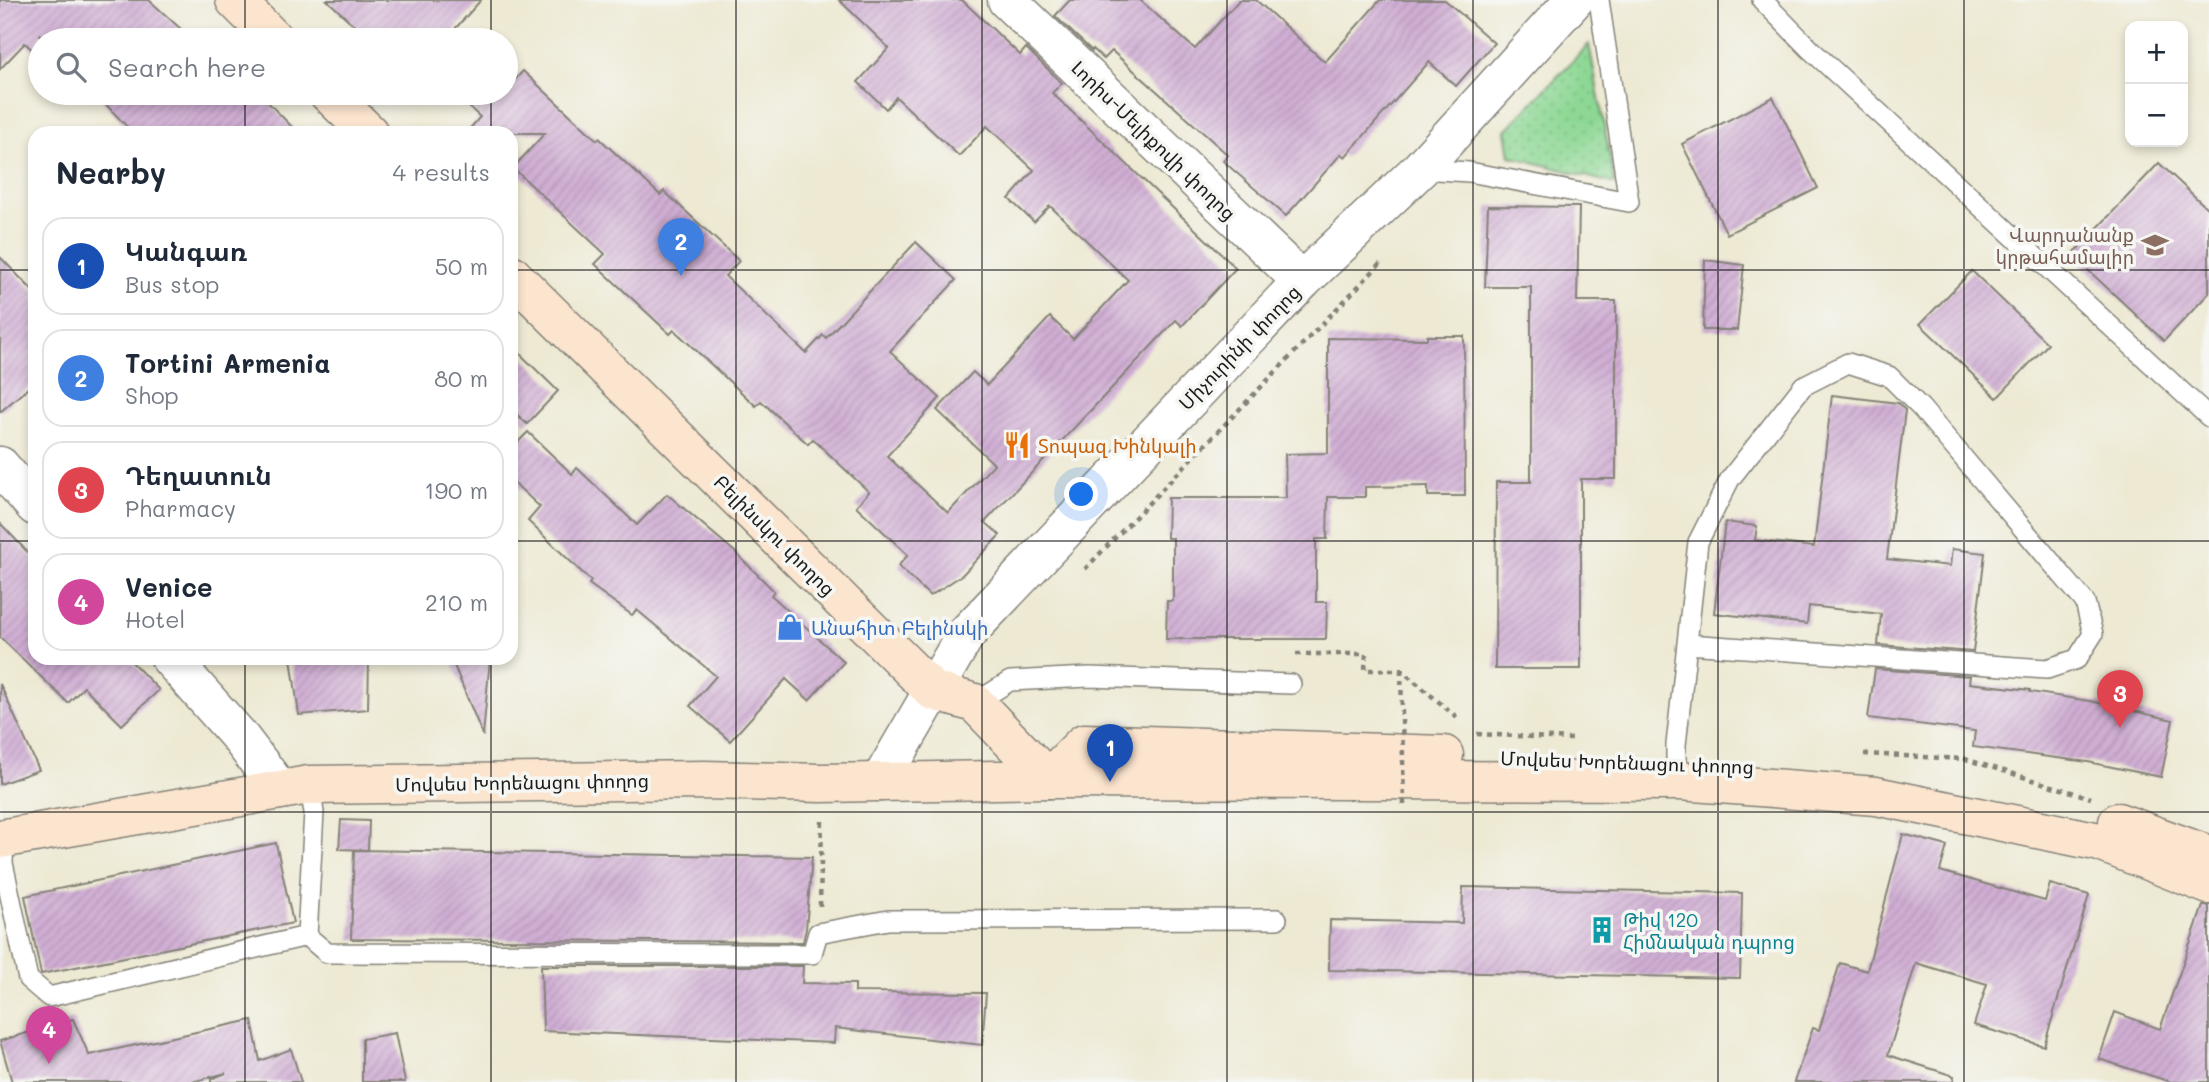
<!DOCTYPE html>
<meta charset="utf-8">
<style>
:root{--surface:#fff;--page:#f2f2f3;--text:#1f2937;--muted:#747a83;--line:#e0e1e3;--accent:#db2777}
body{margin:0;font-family:Mali,"Noto Sans Armenian",sans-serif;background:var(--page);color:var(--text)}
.controls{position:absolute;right:21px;top:21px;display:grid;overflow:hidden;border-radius:14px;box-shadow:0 4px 10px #0003}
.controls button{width:63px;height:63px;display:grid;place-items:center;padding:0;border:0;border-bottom:2px solid var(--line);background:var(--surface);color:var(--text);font:35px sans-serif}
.you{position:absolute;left:1082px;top:495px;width:24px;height:24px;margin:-18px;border:5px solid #fff;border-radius:50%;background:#1a73e8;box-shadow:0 0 0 10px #1a73e833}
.badge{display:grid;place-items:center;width:46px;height:46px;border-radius:50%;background:var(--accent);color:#fff;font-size:23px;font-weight:700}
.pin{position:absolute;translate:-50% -58px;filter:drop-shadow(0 2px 4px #0008)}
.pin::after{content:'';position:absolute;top:37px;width:24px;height:21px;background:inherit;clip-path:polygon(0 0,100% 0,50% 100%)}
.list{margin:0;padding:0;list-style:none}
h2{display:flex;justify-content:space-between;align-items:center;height:91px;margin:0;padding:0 28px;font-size:30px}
h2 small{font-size:23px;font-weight:400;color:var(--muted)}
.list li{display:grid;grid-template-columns:46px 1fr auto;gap:21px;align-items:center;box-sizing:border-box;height:98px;margin:0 14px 14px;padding:0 14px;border:2px solid var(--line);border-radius:21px}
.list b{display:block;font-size:26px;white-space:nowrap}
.list p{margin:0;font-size:23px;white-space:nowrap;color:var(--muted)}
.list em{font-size:23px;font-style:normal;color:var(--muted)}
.icon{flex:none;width:38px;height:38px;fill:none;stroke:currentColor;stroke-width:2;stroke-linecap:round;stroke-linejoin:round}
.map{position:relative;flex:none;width:2209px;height:1082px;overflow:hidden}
.search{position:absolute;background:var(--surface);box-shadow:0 4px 10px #0003;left:28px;top:28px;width:490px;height:77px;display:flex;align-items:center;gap:18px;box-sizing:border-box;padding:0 24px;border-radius:38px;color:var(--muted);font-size:26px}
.panel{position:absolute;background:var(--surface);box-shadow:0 4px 10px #0003;left:28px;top:126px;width:490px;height:539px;border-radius:21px}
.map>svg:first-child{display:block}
.grass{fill:url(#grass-dots);stroke:#547a58;stroke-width:2}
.building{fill:url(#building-hatch)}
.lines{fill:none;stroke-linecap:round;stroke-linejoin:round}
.lane-casing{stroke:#848278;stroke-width:22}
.street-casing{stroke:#848278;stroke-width:41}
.secondary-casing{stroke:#848278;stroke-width:41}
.path{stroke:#848278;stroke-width:4.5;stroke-dasharray:5 5;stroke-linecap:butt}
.lane{stroke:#fff;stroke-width:19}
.street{stroke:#fff;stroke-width:38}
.secondary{stroke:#fce5cf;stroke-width:38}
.path-bridge{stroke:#848278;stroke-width:4.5;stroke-dasharray:5 5;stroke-linecap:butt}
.grid{fill:none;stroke:#1c1c1c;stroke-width:2;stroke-opacity:0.55}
.labels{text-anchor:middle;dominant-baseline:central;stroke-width:7;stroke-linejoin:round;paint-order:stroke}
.street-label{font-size:19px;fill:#1c1c1c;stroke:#f6f6f2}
.education-label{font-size:19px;fill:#785e54;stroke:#f6f6f2;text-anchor:end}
.food-label{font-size:19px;fill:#c56008;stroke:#f6f6f2;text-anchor:start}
.shop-label{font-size:19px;fill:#366cbe;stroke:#f6f6f2;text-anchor:start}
.culture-label{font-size:19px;fill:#0d838f;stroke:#f6f6f2;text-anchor:start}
</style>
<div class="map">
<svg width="2209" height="1082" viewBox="0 0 2209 1082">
<defs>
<pattern id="grass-dots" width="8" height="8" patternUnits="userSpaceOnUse" patternTransform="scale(1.75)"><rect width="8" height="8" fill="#8dd894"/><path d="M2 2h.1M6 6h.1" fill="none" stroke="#79b97f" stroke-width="1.8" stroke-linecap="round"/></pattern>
<pattern id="building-hatch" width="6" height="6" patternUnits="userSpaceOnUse" patternTransform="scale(1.75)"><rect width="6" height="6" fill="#d0aed4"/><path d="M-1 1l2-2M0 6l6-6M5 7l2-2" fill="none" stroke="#b295b5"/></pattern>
</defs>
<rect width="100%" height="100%" fill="#f6f6f2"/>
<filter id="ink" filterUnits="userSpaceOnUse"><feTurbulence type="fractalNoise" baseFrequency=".0143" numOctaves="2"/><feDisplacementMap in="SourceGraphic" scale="14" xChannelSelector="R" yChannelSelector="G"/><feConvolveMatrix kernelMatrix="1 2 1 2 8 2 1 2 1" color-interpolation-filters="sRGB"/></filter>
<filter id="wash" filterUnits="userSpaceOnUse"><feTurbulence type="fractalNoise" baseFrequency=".00686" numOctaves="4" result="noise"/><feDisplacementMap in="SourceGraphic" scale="28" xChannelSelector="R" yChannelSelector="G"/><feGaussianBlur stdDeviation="1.57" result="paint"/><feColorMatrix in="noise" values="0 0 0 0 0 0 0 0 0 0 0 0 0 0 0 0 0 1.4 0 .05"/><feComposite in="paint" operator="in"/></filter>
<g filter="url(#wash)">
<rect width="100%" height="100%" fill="#ede9d3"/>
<polygon class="grass" points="1589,44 1615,184 1510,156 1506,130"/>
<g id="blocks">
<g class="building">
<polygon points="0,0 149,0 193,40 45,40 40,35 40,57 25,43 0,69"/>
<polygon points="327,0 481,0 454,30 465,40 370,40"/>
<polygon points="839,0 962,0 1020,55 1026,48 1062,83 1052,93 1236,268 1182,326 1176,320 985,522 1000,535 962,575 930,596 898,566 908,555 856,506 869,492 813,439 808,444 761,401 756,406 674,330 670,334 595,264 605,254 513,168 545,133 466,133 480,117 454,93 506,93 506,79 511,84 523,71 597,140 599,138 660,195 664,191 739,261 725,276 806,353 823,335 826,338 916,242 956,280 890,351 940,398 887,456 948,513 994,464 937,410 973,372 987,385 1050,317 1073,339 1128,280 1050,206 1034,222 1009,199 1034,170 987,126 959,156 896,97 886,109 858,82 889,48"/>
<polygon points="1070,0 1140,0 1195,49 1239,0 1256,0 1325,62 1380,0 1445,0 1494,43 1456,86 1429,62 1345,157 1341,154 1286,216 1223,161 1228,155 1112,51 1104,59 1093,49 1092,51 1055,16"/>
<polygon points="95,93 259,93 298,133 133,133"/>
<polygon points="1773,97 1818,188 1727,234 1682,144"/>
<polygon points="2159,163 2209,210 2209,293 2164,341 2072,255"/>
<polygon points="1488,206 1579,207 1577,301 1616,301 1616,479 1581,479 1581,669 1495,669 1496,482 1531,482 1531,287 1485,287"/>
<polygon points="0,257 35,293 35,382 0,412"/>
<polygon points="1705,260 1744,265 1737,330 1703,330"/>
<polygon points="1972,271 2048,344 1997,398 1920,324"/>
<polygon points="1427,336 1464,336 1465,496 1428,496 1428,486 1365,487 1365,497 1328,497 1327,539 1316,539 1316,602 1327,602 1326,639 1166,639 1167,601 1173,601 1173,538 1167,538 1168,498 1286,498 1285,454 1328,453 1328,338 1427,339"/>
<polygon points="511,345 558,391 527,424 511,409"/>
<polygon points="1832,395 1898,403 1905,410 1887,559 1950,566 1952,549 1985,553 1973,652 1878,645 1881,614 1809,606 1807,624 1714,613 1725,522 1757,526 1755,540 1814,547"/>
<polygon points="528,432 572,474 577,468 637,525 667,494 735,552 774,591 771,595 844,662 809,700 786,679 730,741 690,706 716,676 637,610 632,615 589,584 591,581 528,521 540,507 511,480 511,449"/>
<polygon points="0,523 35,560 35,658 128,658 159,690 122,725 84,687 68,703 0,637"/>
<polygon points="291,658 369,658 368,709 299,715"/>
<polygon points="451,658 490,658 483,736"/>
<polygon points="1875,669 1970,676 1969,683 2030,690 2030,692 2090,701 2173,720 2161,777 2088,762 1973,747 1975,731 1868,718"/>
<polygon points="0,684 39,770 0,784"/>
<polygon points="341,820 369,821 368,850 339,849"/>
<polygon points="1903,834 1947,846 1940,871 2045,901 2050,884 2089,895 2044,1046 1974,1025 1987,984 1916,963 1888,1055 1954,1076 1953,1082 1794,1082 1813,1028 1819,1030 1840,963 1867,971"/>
<polygon points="276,843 293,923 41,974 25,896"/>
<polygon points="354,850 812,857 806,929 803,942 351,939"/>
<polygon points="1463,887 1742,893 1740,978 1329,970 1330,920 1462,923"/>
<polygon points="2203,906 2209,906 2209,1082 2171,1082 2099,1059 2115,1012 2160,1029"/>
<polygon points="541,966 803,966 802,983 855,984 855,992 986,993 982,1045 835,1028 834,1043 543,1031"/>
<polygon points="73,1019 89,1055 252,1020 260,1061 291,1049 301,1082 211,1082 211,1079 226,1073 192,1082 12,1082 0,1041"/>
<polygon points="395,1033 405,1082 362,1082 362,1039"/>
</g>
</g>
</g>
<g filter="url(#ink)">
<use href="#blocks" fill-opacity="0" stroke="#848278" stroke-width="2"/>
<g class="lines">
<defs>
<g id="lane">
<polyline points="1762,0 1810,49 2209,417"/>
<polyline points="1421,169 1469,172 1629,202 1599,0"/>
<polyline points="975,703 1010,681 1089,677 1291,684"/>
<polyline points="1676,763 1676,745 1698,542 1730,479 1803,386 1848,363 1889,376 1921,408 2085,602 2093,634 2077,659 2047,669 1687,644"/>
<polyline points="309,785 314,812 307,936 327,953 812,954 818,933 888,920 1277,919"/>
<polyline points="4,838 3,863 28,979 49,997 307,936"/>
</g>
<g id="street">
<polyline points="1007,0 1302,281"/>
<polyline points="0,466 35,506"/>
<polyline points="170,658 238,735 280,790"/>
<polyline points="880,782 966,634 1302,281 1420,169 1574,0"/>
</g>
<g id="secondary">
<polyline points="235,0 275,40"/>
<polyline points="328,93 369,133"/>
<polyline points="511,274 933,691 975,703 1048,779"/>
<polyline points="1048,779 1084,743 1444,755"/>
<polyline points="2118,822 2209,855"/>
<polyline points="0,839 309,785 705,780 821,783 1048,779 1680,781 1876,796 2100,842 2209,885"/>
</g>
</defs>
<use href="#lane" class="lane-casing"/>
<use href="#street" class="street-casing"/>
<use href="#secondary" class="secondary-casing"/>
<g class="path">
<polyline points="1085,569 1381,263"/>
<polyline points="1296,654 1366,654 1365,670 1401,670 1459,719"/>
<polyline points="1477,734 1572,739"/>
<polyline points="1864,754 1965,759 2091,798"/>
<polyline points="820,906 822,820"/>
</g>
<use href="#lane" class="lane"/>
<use href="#street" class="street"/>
<use href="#secondary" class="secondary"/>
<polyline class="path-bridge" points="1401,670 1404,806"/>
</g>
</g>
<path class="grid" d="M245 0V40M491 0V40M736 0V1082M982 0V1082M1227 0V1082M1473 0V1082M1718 0V1082M1964 0V1082M245 93V133M491 93V133M0 270H35M511 270H2209M0 541H35M511 541H2209M245 658V1082M491 658V1082M0 812H2209"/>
<defs>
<symbol id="school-bare" viewBox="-9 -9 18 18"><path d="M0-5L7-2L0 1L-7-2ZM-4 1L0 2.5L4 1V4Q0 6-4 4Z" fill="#8d6e63" stroke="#f6f6f2" stroke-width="2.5" paint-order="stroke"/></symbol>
<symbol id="restaurant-bare" viewBox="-9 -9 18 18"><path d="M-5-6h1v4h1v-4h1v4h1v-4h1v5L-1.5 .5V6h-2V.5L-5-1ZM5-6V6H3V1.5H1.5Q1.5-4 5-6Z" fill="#e8710a" stroke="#f6f6f2" stroke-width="2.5" paint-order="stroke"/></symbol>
<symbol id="shop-bare" viewBox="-9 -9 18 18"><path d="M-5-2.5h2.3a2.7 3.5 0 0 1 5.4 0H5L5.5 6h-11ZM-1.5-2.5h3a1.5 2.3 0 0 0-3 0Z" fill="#3f7fe0" stroke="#f6f6f2" stroke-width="2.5" paint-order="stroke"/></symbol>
<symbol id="building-bare" viewBox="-9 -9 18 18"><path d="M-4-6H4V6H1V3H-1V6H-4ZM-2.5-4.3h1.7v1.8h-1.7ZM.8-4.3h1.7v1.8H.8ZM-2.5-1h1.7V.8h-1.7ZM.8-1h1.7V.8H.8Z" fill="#0f9aa8" stroke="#f6f6f2" stroke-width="2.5" paint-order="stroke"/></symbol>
</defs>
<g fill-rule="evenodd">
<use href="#school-bare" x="2136" y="226" width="38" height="38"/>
<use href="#restaurant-bare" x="998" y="426" width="38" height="38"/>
<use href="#shop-bare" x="771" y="608" width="38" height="38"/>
<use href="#building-bare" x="1583" y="911" width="38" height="38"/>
</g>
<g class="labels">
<g class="street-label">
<text transform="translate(1154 140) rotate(44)">Լորիս-Մելիքովի փողոց</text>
<text transform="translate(1239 347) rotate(-46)">Միչուրինի փողոց</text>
<text transform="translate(775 535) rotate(45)">Բելինսկու փողոց</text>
<text transform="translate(1627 762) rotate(2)">Մովսես Խորենացու փողոց</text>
<text transform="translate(522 782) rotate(-1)">Մովսես Խորենացու փողոց</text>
</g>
<g class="education-label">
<text x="2134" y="234">Վարդանանք<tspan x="2134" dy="22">կրթահամալիր</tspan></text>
</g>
<g class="food-label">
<text x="1038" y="445">Տոպազ Խինկալի</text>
</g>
<g class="shop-label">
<text x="811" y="627">Անահիտ Բելինսկի</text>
</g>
<g class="culture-label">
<text x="1623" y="919">Թիվ 120<tspan x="1623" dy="22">Հիմնական դպրոց</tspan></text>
</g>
</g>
</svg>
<div class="controls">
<button>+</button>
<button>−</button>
</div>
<div class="you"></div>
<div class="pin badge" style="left:1110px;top:782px;background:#1a4fb4">1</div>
<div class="pin badge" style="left:681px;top:276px;background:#3f7fe0">2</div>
<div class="pin badge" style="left:2120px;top:728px;background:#e0444e">3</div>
<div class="pin badge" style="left:49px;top:1064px;background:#d1479c">4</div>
<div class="search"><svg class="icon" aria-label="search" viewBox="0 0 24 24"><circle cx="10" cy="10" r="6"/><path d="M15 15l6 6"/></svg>Search here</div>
<section class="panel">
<h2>Nearby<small>4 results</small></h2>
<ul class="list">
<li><span class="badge" style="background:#1a4fb4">1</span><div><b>Կանգառ</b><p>Bus stop</p></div><em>50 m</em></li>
<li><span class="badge" style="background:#3f7fe0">2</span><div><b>Tortini Armenia</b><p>Shop</p></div><em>80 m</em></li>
<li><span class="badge" style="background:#e0444e">3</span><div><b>Դեղատուն</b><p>Pharmacy</p></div><em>190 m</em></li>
<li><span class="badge" style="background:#d1479c">4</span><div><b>Venice</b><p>Hotel</p></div><em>210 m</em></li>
</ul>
</section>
</div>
